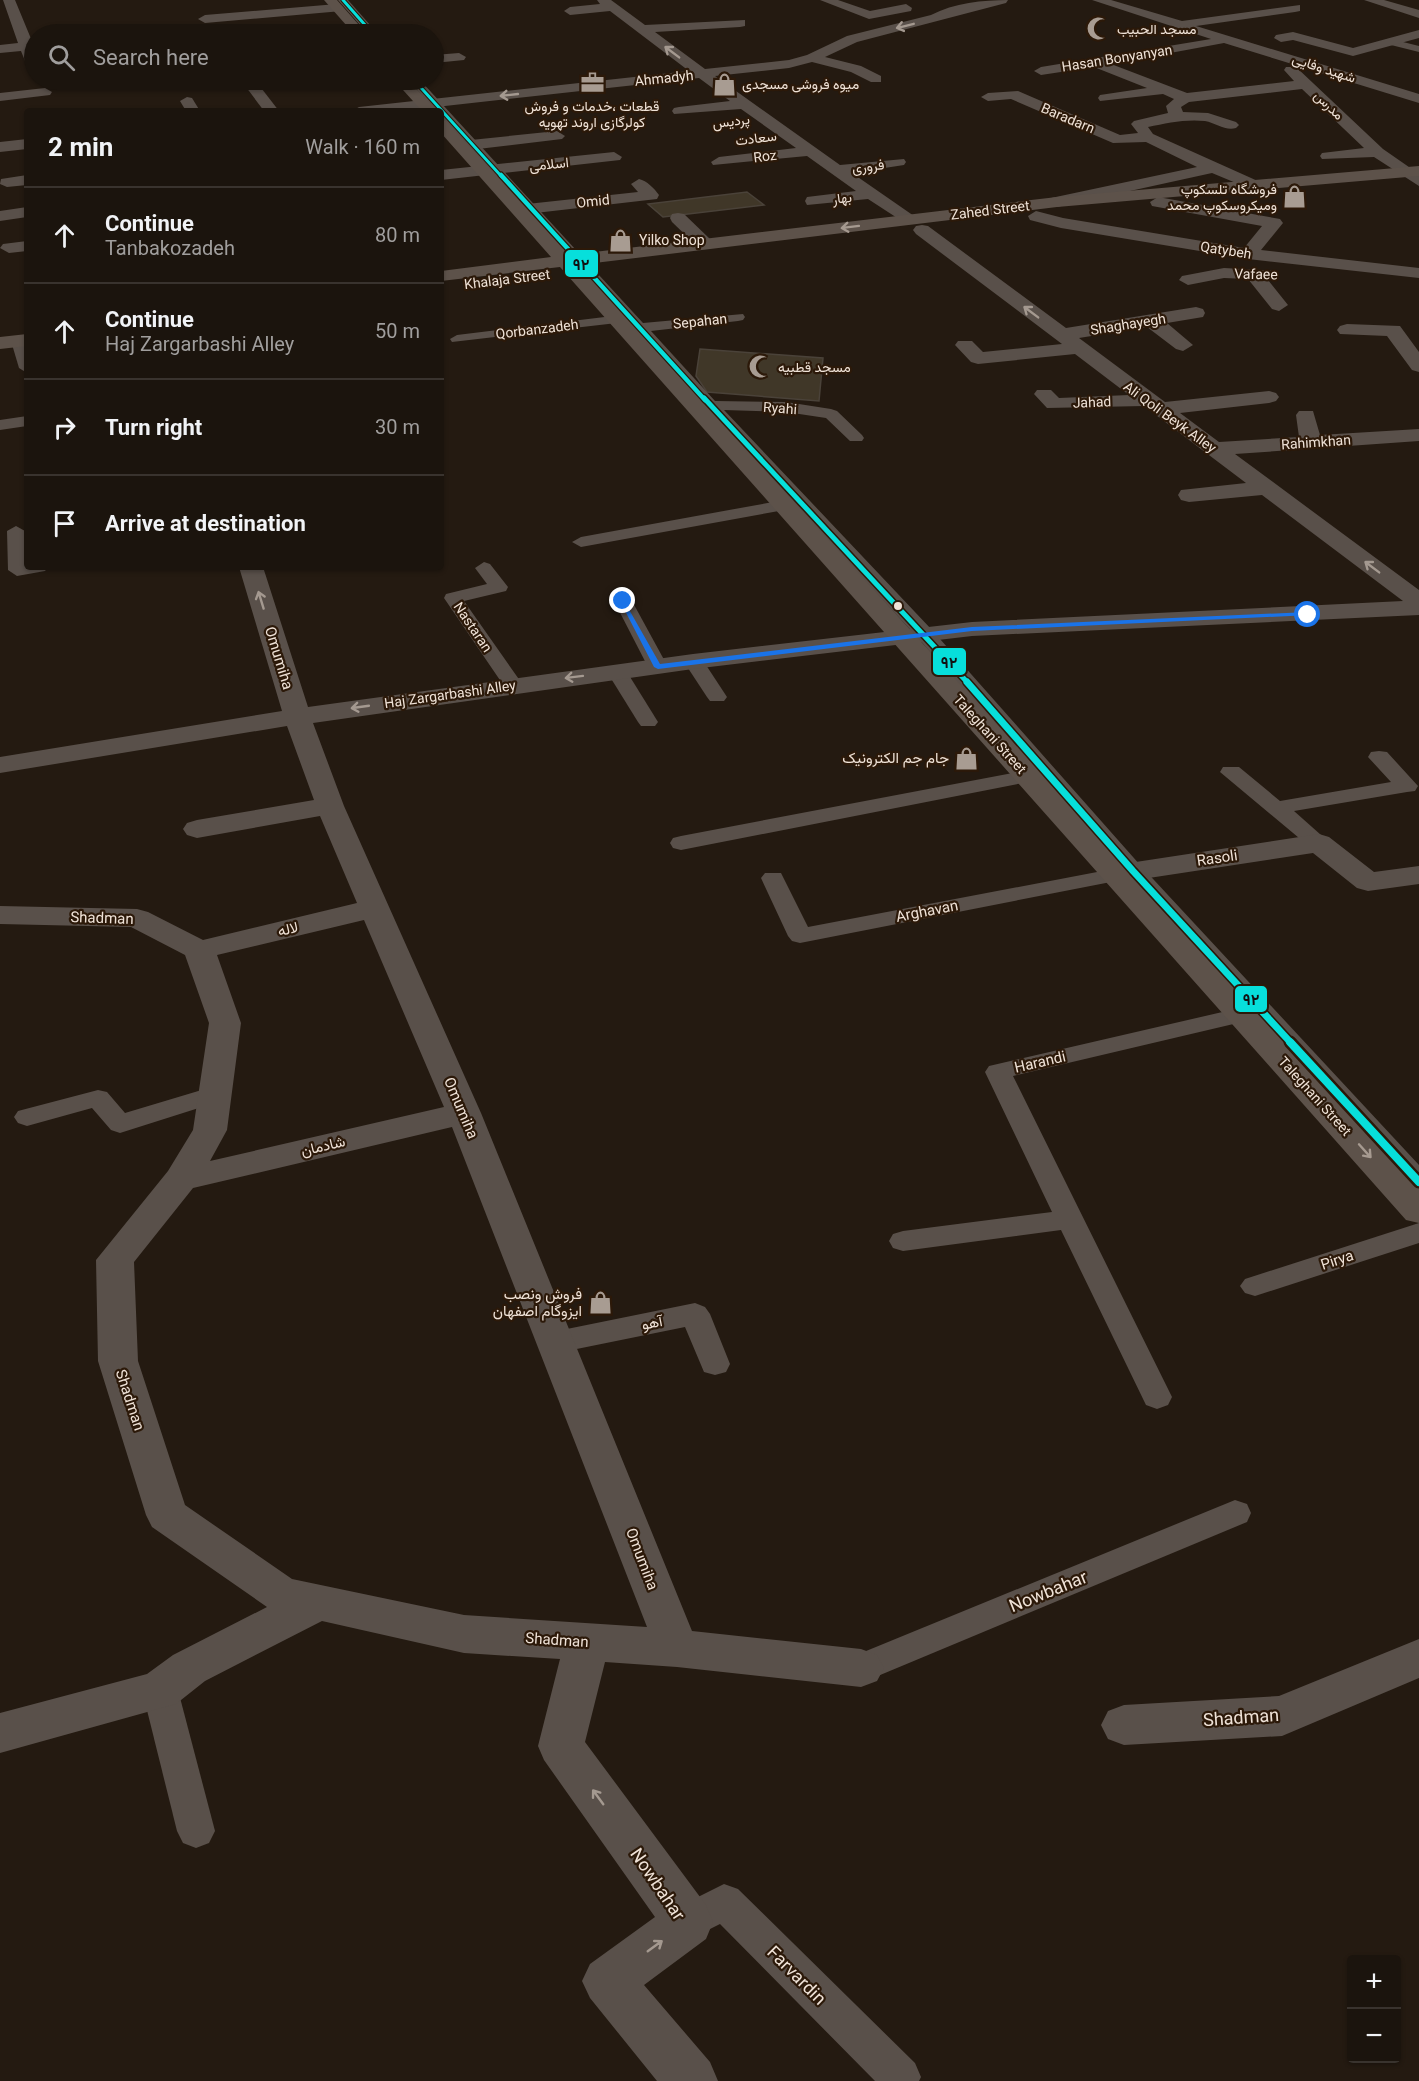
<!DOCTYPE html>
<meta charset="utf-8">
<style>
:root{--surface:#1b140d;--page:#28211b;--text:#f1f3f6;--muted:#a09e9d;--line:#39332e}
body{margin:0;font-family:Roboto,Vazirmatn,sans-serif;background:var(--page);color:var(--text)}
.controls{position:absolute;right:18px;bottom:18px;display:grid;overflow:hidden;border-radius:6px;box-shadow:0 2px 4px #0004}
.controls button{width:54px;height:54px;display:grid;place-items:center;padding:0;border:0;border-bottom:2px solid var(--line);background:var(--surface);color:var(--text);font:30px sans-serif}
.stop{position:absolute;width:18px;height:18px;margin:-14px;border:4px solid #1a73e8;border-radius:50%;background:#fff}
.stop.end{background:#1a73e8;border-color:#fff;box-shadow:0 2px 6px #0008}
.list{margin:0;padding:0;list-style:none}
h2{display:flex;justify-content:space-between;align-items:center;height:78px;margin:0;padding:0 24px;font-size:26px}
h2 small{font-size:20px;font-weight:400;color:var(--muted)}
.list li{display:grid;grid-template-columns:39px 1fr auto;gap:18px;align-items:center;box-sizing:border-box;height:96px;padding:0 24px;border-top:2px solid var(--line)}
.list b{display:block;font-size:22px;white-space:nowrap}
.list p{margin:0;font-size:20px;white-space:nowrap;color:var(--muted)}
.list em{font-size:20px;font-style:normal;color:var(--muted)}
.icon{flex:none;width:33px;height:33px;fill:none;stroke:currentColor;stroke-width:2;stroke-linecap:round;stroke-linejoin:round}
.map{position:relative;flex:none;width:1419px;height:2081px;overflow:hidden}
.search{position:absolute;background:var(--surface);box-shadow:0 2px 4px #0004;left:24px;top:24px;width:420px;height:66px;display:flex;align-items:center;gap:15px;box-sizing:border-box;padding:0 21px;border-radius:33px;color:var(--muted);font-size:22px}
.panel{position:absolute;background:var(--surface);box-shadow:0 2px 4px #0004;left:24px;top:108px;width:420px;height:462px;border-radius:6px}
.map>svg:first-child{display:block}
.building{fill:#403728;stroke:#4a4239;stroke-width:1.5}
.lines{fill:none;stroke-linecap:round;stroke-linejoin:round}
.lane{fill:#59504a;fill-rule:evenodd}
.street{fill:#59504a;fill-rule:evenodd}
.secondary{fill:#5d524a;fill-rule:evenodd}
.bus-1-far4-casing{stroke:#2c1909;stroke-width:5}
.bus-1-far3-casing{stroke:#2c1909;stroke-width:7}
.bus-1-far2-casing{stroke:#2c1909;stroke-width:8}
.bus-1-far1-casing{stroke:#2c1909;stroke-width:10}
.bus-1-casing{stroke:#2c1909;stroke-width:13}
.bus-1-far4{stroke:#07dfdb;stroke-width:3}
.bus-1-far3{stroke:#07dfdb;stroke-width:4.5}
.bus-1-far2{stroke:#07dfdb;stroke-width:5}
.bus-1-far1{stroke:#07dfdb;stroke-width:7}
.bus-1{stroke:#07dfdb;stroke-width:8}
.oneway{stroke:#a49990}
.oneway2{stroke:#a69a90}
.route{fill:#1a73e8}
.bus-dot{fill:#efe2d7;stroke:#2c1909;stroke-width:2}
.labels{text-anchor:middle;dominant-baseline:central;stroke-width:4.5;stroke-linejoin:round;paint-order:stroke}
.far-poi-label{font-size:14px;fill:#efe2d7;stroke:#2c1909;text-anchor:start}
.far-street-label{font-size:14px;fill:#efe2d7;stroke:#2c1909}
.street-label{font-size:15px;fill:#efe2d7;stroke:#2c1909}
.poi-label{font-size:15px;fill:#efe2d7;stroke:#2c1909;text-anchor:end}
.near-street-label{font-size:18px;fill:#efe2d7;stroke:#2c1909}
.line-badge{stroke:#2c1909;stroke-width:2}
.pale-badge-label{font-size:16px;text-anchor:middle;font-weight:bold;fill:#111}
</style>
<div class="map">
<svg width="1419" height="2081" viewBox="0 0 1419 2081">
<rect width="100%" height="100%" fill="#241a11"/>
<g class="building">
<polygon points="747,192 764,205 663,217 648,204"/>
<polygon points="700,349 823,358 819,401 707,392 696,376"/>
</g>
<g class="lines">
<g class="lane">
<polygon points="338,0 348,0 378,34 368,34"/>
<polygon points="1391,39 1419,46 1419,52 1387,44 1386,42"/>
<polygon points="408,80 420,80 643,323 743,314 745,317 743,320 738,321 651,331 715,401 786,402 831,409 837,411 862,435 864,438 862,441 850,441 826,418 786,412 724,410 932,630 1141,866 1419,1165 1419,1191 1409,1189 1253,1017 1242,1022 1013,1076 1172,1397 1168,1405 1157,1409 1146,1405 1061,1230 903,1251 893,1248 889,1241 893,1234 903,1231 1052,1212 985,1072 989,1066 1244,1007 1126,877 1116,881 800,943 792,941 788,936 761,878 765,873 781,873 808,927 1118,868 1038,776 1036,781 1028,782 681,850 673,848 670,843 673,838 681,836 1028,770 1034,771 918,638 706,410 694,408 692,405 698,401 636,332 621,332 619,329 621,326 628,324 624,319 617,323 452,342 450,339 457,335 621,315 441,117 441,111 436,111"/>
<polygon points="18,337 23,338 27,345 27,373 19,368 11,341"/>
<polygon points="27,416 27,426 0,430 0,420"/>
<polygon points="784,500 793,505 790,509 581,547 572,542 581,537"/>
<polygon points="16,526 25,531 27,567 48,567 45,571 17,576 8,570 7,531"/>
<polygon points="484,562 490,564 508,587 506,591 464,601 523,685 520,689 506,689 444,598 446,594 487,584 475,568"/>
<polygon points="623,595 632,601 668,667 665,671 651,671 648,667 614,601"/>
<polygon points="694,656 701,658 704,662 727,697 724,701 710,701 707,697 684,662 687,658"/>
<polygon points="617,666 624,668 627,672 658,722 655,726 641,726 638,722 607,672 610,668"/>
<polygon points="1379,751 1387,752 1418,786 1415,791 1407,792 1294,811 1330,843 1327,848 1311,848 1220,772 1223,767 1239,767 1280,801 1391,782 1368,757 1371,752"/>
<polygon points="215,1086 224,1088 228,1094 224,1100 120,1133 111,1130 92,1108 27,1126 18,1123 14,1117 18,1111 98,1090 107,1092 125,1113"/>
<polygon points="1419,1223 1419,1243 1255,1296 1245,1293 1240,1286 1245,1279"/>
<polygon points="695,1303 705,1307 710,1314 730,1364 726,1372 715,1375 704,1372 685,1327 557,1353 546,1350 542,1342 546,1334 557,1331"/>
<polygon points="1235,1500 1247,1504 1251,1513 1247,1522 873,1678 861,1683 849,1678 844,1668 849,1658"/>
<polygon points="160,1675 172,1679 178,1690 215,1831 209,1843 196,1848 183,1843 177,1831 142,1690 148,1679"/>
<polygon points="724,1884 738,1889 915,2063 921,2077 919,2081 875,2081 720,1924 688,1940 674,1935 669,1922 674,1909"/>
</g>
<g class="street">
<polygon points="3,0 15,0 34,46 34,70 27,66 21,51 0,53 0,45 18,43"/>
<path d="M597 0H611L645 25 745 20V26L740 27 655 32 705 69 789 60 807 55 847 36 931 15C954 3 983 0 1008 0L1006 3 857 42 825 57 861 66 881 76V82H871L851 72 812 62 789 68 715 76 840 165 904 159 906 162 904 165 852 173 914 216 916 220 908 225 868 199 807 205 805 201 807 197 856 191 807 156 713 165 711 162 719 157 796 148 741 109 674 114 672 111 674 108 679 107 730 101 699 78 400 111H352L359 107 689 71 610 11 570 15 564 11 570 7 600 4Z"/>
<polygon points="820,0 838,0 870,11 906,4 912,8 911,11 869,19"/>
<path d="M1092 0H1111L1182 21 1300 5V11L1295 12 1196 26 1419 94V103L1224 43 1111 64 1187 93 1294 81 1284 70 1286 67H1296L1383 149 1419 174V186L1374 157 1322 159 1320 156 1322 153 1364 148 1302 89 1189 102 1181 107 1183 112 1208 113 1236 122 1239 125 1236 128C1225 131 1216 123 1205 121 1185 119 1167 123 1148 127L1153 134 1260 182 1262 185 1260 188H1248L1212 173 1057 207 1051 206 1049 202 1051 198 1197 167 1146 142 1113 143 1011 99 988 101 981 97 988 93 1018 91 1120 135 1138 133 1131 124 1134 121 1168 113 1166 106 1174 99 1163 94 1100 101 1098 98 1100 95 1147 88 1094 67 1041 75 1034 71 1041 67 1211 39Z"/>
<polygon points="1364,0 1384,0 1419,10 1419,18"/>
<polygon points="337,4 343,8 342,11 205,23 198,19 205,15"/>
<polygon points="95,25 100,26 100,32 40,34 47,30"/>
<polygon points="1419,30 1419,38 1353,56 1293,40 1281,42 1274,38 1276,35 1293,32 1353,48"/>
<polygon points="459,53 466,57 464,60 434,63 434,55"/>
<polygon points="245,80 255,80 279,111 264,111 243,83"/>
<polygon points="45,88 52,92 50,95 0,101 0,93"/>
<polygon points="187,97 192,98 200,111 186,111 180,101"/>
<polygon points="557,131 565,136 562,139 461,151 453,146 461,141"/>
<polygon points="27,139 27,149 0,152 0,142"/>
<polygon points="614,152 622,157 620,160 441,180 441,170"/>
<polygon points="27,175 27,185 7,187 0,184 1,179"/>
<path d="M639 179C647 181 654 188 659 195L657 199 518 215 510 210 518 205 638 192 631 184Z"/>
<polygon points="1158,197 1280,219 1283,223 1261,250 1419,268 1419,278 1248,259 1061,228 1030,220 1028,216 1036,211 1063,218 1244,248 1262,226 1152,206 1150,202"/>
<polygon points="27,207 27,217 0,221 0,211"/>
<polygon points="678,213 684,214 711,240 714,244 711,248 699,248 672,222 670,218 672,214"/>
<path d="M922 225 928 226 1066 328 1196 307 1203 309 1205 313 1203 317 1167 323 1193 345 1183 351 1176 349 1147 327 1079 338 1165 402 1269 391 1276 393 1279 397 1276 401 1269 403 1180 413 1219 442 1299 437 1296 415 1299 411H1313L1320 435 1419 429V441L1235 454 1419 590V615L972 636 693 669 313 723 344 806 481 1113 692 1631 861 1649 877 1655 884 1668 877 1681 861 1687 677 1667 605 1662 585 1742 706 1905 713 1922 706 1939 644 1985 710 2062 718 2081H657L590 1998 582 1981 590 1964 655 1917 544 1760 538 1746 560 1659 464 1653 322 1621 205 1681 176 1704 0 1753V1713L147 1674 173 1655 267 1607 152 1527 146 1515 98 1361 96 1260 168 1171 193 1130 209 1023 185 955 131 927 0 924V906L137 909 148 912 203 940 357 903 320 816 197 838 187 835 183 829 187 823 197 820 314 800 287 726 0 773V757L282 711 239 567H263L308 707 693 654 972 622 1403 601 1262 495 1189 502 1181 500 1178 495 1181 490 1246 483 1144 406 1047 408 1034 394 1037 390H1051L1059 398 1129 395 1075 354 978 364 971 362 955 345 958 341H972L983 352 1062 344 916 234 913 230 916 226ZM364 920 444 1107 210 1161 227 1130 241 1023 217 955ZM452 1127 647 1627 464 1615 292 1579 185 1505 138 1361 134 1262 193 1188Z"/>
<polygon points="27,241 27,251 9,253 0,248 3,244"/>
<polygon points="1224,268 1275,271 1278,275 1275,279 1268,280 1288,305 1279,311 1272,309 1248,279 1224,278 1188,285 1179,280 1182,276"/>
<polygon points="1347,324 1400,326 1419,352 1419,372 1412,370 1387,336 1340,334 1337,330 1340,326"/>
<polygon points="1319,834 1329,837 1374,872 1419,866 1419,884 1368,891 1357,888 1313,853 1116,883 1105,880 1101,874 1105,868 1116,865"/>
<polygon points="1419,1639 1419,1678 1282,1736 1124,1745 1108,1739 1101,1725 1108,1711 1124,1705 1279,1696"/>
</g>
<g class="secondary">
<polygon points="324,0 337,0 367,34 354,34"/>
<polygon points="394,80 408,80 437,111 422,111"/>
<polygon points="441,119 446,121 569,255 1057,197 1419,166 1419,176 1057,207 578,265 1419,1188 1419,1223 1406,1220 560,267 441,281 441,271 551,257 441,133"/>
<polygon points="27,334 27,346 0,349 0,337"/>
</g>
<defs>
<g id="bus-1-far4">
<polyline points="343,0 373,34"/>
<polyline points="414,80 502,177"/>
</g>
<polyline id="bus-1-far3" points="501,175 705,400"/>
<polyline id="bus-1-far2" points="704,398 968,683"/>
<polyline id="bus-1-far1" points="967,682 1133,871 1292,1044"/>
<polyline id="bus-1" points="1290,1042 1419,1182"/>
</defs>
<use href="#bus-1-far4" class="bus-1-far4-casing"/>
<use href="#bus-1-far3" class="bus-1-far3-casing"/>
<use href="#bus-1-far2" class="bus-1-far2-casing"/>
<use href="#bus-1-far1" class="bus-1-far1-casing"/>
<use href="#bus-1" class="bus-1-casing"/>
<use href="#bus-1-far4" class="bus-1-far4"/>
<use href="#bus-1-far3" class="bus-1-far3"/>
<use href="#bus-1-far2" class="bus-1-far2"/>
<use href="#bus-1-far1" class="bus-1-far1"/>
<use href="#bus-1" class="bus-1"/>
</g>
<defs><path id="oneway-shaft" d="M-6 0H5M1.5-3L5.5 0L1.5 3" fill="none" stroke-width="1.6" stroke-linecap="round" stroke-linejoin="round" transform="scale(1.5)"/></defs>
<g class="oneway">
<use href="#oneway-shaft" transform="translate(905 26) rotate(166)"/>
<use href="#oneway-shaft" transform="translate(672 52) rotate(-143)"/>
<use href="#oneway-shaft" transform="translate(509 95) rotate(174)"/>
<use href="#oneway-shaft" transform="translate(1031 312) rotate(-143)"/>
<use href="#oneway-shaft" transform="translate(1372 567) rotate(-143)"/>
<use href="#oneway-shaft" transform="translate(261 600) rotate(-107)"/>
<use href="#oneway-shaft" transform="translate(574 677) rotate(173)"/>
<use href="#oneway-shaft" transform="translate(360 707) rotate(172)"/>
<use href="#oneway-shaft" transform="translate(598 1797) rotate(-126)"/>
<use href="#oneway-shaft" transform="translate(655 1946) rotate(-36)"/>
</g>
<g class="oneway2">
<use href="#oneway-shaft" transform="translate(850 227) rotate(173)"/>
<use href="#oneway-shaft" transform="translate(1365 1151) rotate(48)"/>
</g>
<polygon class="route" points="623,599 660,664 972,627 1308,612 1311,615 972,631 658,669 654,667 620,601"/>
<defs>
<symbol id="mosque-bare" viewBox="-9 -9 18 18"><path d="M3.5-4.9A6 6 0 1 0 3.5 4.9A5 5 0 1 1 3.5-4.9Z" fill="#a89c92" stroke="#2c1909" stroke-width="2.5" paint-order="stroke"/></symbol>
<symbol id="office-bare" viewBox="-9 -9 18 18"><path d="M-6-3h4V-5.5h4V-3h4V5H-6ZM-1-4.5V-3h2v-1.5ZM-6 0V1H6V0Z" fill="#a89c92" stroke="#2c1909" stroke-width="2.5" paint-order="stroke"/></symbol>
<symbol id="shop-bare" viewBox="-9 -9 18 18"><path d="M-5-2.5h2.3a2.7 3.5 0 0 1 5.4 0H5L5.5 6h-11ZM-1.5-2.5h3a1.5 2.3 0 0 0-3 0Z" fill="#a89c92" stroke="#2c1909" stroke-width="2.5" paint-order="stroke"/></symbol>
</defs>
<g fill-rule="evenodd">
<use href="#mosque-bare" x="1082" y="12" width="33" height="33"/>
<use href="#office-bare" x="576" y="66" width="33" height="33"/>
<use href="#shop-bare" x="708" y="68" width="33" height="33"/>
<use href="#shop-bare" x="1278" y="180" width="33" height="33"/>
<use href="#shop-bare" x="604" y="224" width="33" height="33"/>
<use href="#mosque-bare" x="744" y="350" width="33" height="33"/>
<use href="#shop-bare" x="950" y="742" width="33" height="33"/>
<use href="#shop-bare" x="584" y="1286" width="33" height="33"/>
</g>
<circle class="bus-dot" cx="898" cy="606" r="5"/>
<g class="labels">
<g class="far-poi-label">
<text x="1117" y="29">مسجد الحبیب</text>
<text x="742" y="84">میوه فروشی مسجدی</text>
<text x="592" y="106" text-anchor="middle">قطعات ،خدمات و فروش<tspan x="592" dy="16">کولرگازی اروند تهویه</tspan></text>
<text x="1277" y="189" text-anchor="end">فروشگاه تلسکوپ<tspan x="1277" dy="16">ومیکروسکوپ محمد</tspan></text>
<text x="639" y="240">Yilko Shop</text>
<text x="778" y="367">مسجد قطبیه</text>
</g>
<g class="far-street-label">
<text transform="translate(1117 58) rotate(-9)">Hasan Bonyanyan</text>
<text transform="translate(1324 68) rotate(18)">شهید وفایی</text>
<text transform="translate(664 78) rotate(-6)">Ahmadyh</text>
<text transform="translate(1329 105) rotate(44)">مدرس</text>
<text transform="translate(1068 118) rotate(23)">Baradarn</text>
<text transform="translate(731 121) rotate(-7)">پردیس</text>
<text transform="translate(756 138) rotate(-7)">سعادت</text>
<text transform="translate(765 156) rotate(-7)">Roz</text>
<text transform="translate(549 164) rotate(-6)">اسلامی</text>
<text transform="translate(868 166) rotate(-7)">فروری</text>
<text transform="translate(842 198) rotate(-7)">بهار</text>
<text transform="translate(593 201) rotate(-6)">Omid</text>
<text transform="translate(990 210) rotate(-7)">Zahed Street</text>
<text transform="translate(1226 250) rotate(9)">Qatybeh</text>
<text transform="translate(1256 274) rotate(1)">Vafaee</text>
<text transform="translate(507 279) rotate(-7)">Khalaja Street</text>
<text transform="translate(700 321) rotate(-6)">Sepahan</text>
<text transform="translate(1128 324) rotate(-9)">Shaghayegh</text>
<text transform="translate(537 329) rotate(-7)">Qorbanzadeh</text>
<text transform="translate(1092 402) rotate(-2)">Jahad</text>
<text transform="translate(780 408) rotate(4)">Ryahi</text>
<text transform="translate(1170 417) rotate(36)">Ali Qoli Beyk Alley</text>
<text transform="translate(1316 442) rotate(-4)">Rahimkhan</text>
<text transform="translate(473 627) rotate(56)">Nastaran</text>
<text transform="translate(450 694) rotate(-8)">Haj Zargarbashi Alley</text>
<text transform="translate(990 734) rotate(48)">Taleghani Street</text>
<text transform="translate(1315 1096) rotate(48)">Taleghani Street</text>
</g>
<g class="street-label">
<text transform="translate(279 658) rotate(73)">Omumiha</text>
<text transform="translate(1217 858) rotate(-8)">Rasoli</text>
<text transform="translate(927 911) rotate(-11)">Arghavan</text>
<text transform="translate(102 918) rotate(2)">Shadman</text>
<text transform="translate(288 929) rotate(-13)">لاله</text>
<text transform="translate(1040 1062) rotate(-13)">Harandi</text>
<text transform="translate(461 1108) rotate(67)">Omumiha</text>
<text transform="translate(323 1146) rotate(-13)">شادمان</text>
<text transform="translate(1337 1260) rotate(-18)">Pirya</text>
<text transform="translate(652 1323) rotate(-11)">آهو</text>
<text transform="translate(130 1400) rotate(72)">Shadman</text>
<text transform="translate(642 1559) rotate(69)">Omumiha</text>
<text transform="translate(557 1640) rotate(4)">Shadman</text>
</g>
<g class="poi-label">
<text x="949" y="758">جام جم الکترونیک</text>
<text x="582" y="1294">فروش ونصب<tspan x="582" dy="17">ایزوگام اصفهان</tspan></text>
</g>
<g class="near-street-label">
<text transform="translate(1048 1591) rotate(-22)">Nowbahar</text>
<text transform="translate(1241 1717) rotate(-4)">Shadman</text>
<text transform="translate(658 1884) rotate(56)">Nowbahar</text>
<text transform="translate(797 1975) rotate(45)">Farvardin</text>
</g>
</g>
<g class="line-badge">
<rect x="564" y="249" width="35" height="29" rx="6" fill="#07dfdb"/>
<rect x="932" y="647" width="35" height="29" rx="6" fill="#07dfdb"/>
<rect x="1234" y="985" width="34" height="28" rx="6" fill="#07dfdb"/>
</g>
<g class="pale-badge-label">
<text x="581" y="270">۹۲</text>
<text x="949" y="668">۹۲</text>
<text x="1251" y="1005">۹۲</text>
</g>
</svg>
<div class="controls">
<button>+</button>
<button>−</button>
</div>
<div class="stop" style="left:1308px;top:615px"></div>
<div class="stop end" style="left:623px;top:601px"></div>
<div class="search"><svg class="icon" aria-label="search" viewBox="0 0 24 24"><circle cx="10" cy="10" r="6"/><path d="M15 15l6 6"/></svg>Search here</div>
<section class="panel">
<h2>2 min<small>Walk · 160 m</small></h2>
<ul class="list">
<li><svg class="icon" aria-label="ahead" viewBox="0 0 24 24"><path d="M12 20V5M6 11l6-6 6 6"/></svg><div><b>Continue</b><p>Tanbakozadeh</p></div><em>80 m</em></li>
<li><svg class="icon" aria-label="ahead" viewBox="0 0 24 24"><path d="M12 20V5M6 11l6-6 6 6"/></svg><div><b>Continue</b><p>Haj Zargarbashi Alley</p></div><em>50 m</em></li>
<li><svg class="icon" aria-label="right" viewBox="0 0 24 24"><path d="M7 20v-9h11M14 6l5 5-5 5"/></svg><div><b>Turn right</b></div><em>30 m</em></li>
<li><svg class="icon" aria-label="arrive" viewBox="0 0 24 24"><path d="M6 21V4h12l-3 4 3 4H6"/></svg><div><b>Arrive at destination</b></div></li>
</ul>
</section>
</div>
